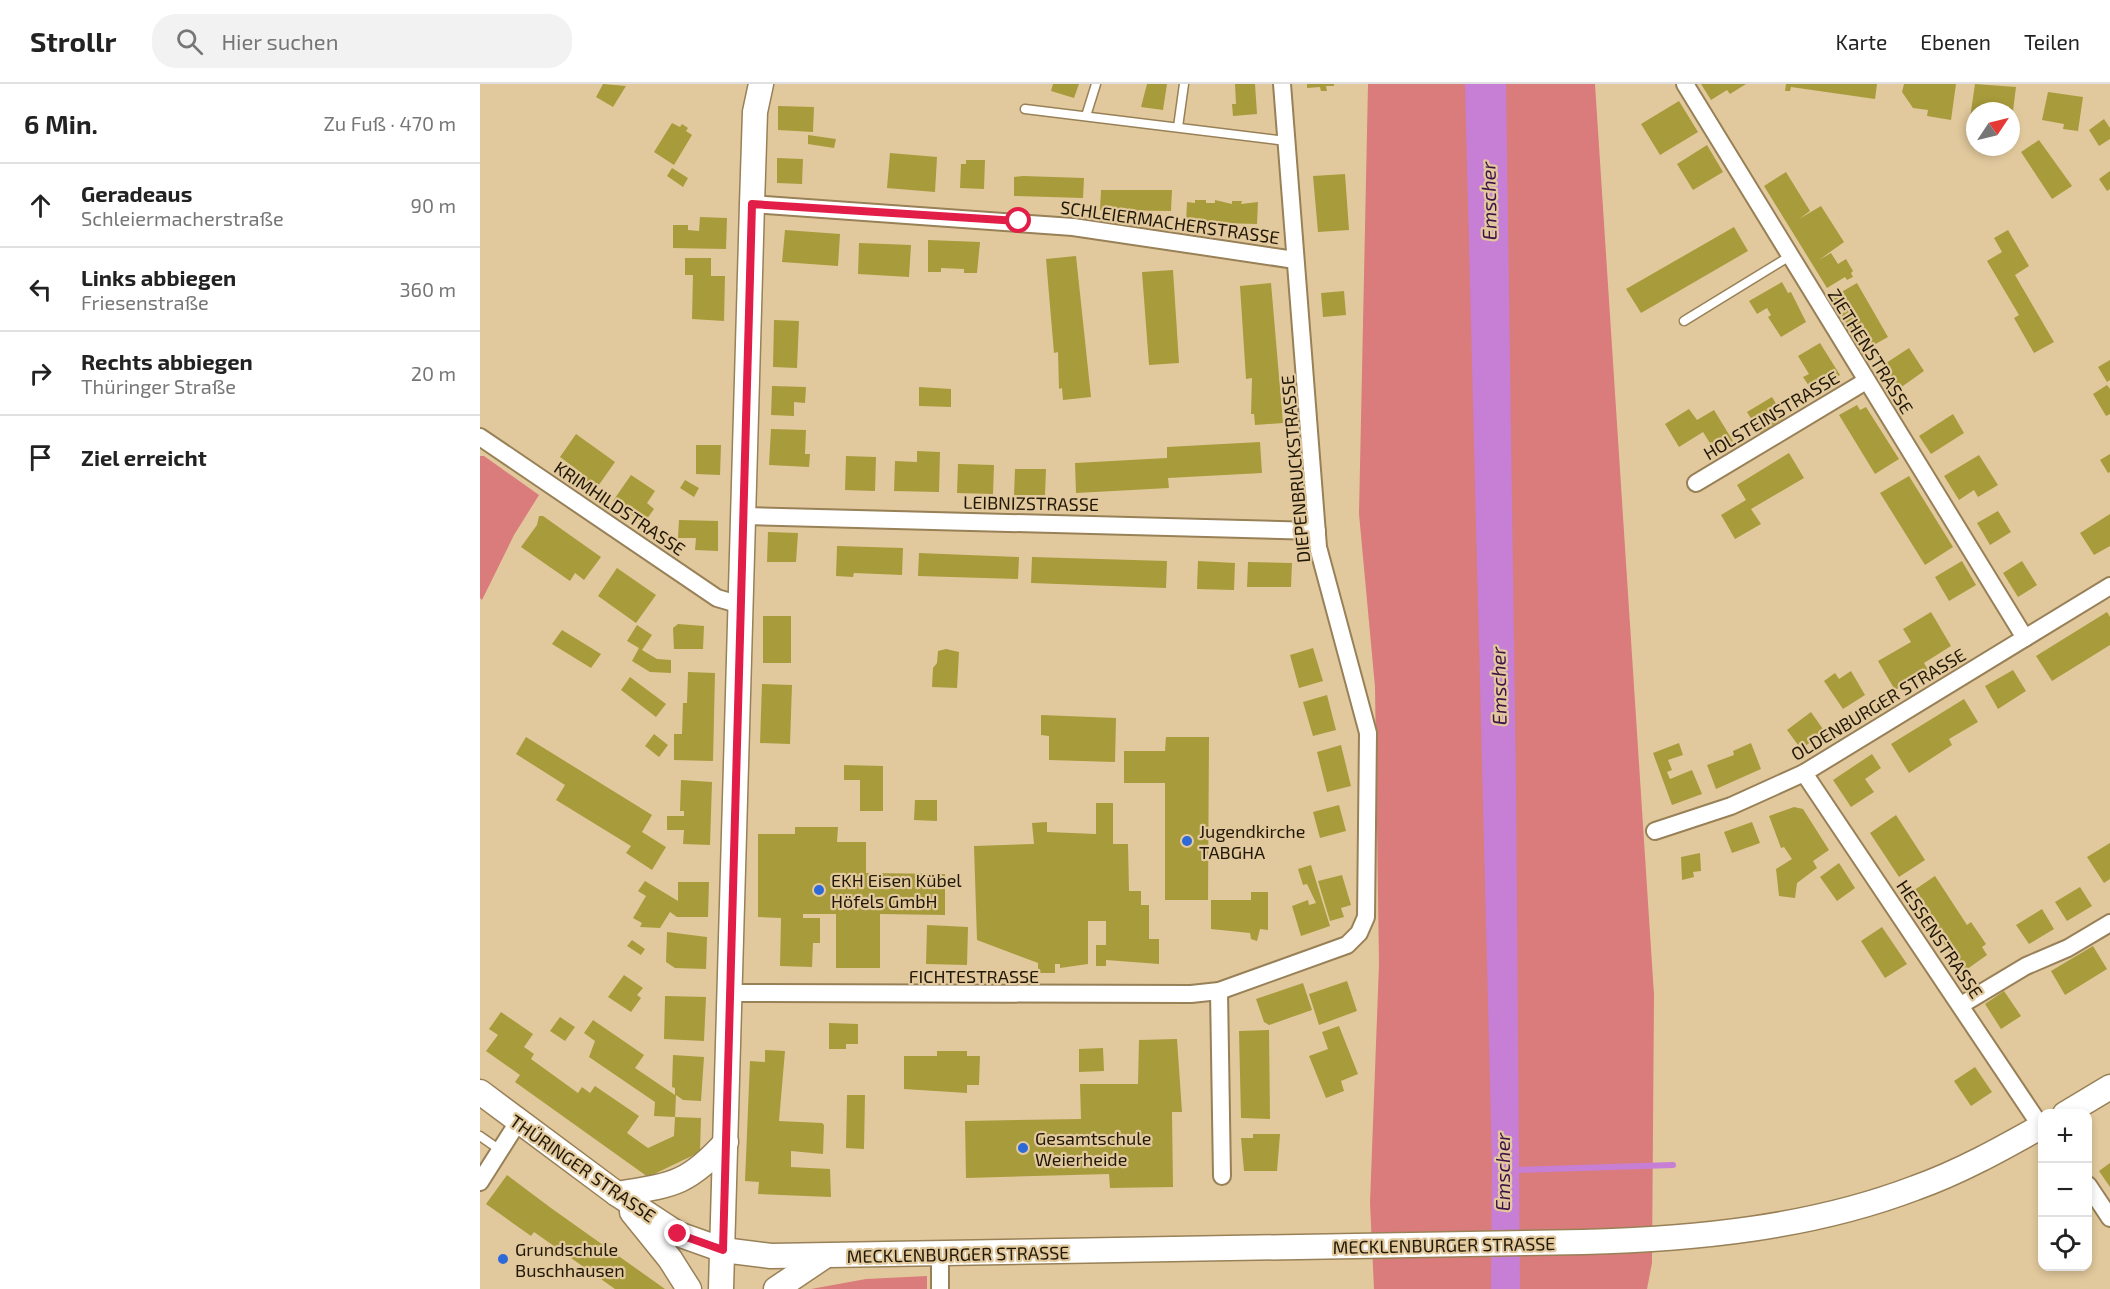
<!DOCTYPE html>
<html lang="de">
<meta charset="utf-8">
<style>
:root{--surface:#fff;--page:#f2f2f2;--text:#222;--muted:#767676;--line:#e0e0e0}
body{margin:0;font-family:"Exo 2",sans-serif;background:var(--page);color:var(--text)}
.controls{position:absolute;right:18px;bottom:18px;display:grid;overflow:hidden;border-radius:12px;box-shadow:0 3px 9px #0003}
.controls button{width:54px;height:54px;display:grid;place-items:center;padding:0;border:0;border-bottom:2px solid var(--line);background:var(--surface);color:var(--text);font:30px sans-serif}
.compass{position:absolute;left:1486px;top:18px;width:54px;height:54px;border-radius:50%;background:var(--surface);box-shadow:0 3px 9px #0003;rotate:55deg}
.stop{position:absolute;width:18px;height:18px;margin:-14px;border:4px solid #e11d48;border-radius:50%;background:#fff}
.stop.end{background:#e11d48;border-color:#fff;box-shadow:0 2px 6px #0008}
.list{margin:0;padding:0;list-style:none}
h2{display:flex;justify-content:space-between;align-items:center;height:78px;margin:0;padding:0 24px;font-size:26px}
h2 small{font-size:20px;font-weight:400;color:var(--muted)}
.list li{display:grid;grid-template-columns:39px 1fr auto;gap:18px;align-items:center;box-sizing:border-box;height:84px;padding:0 24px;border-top:2px solid var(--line)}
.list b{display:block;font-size:22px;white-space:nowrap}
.list p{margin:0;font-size:20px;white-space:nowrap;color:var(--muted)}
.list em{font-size:20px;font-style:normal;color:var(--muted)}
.icon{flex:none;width:33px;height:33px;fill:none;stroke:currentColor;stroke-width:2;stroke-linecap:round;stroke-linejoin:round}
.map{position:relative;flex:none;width:1630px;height:1205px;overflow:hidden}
header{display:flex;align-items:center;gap:36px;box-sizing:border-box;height:84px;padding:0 30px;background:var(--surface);border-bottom:2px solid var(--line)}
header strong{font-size:28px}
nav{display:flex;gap:33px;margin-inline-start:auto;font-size:21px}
.search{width:420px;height:54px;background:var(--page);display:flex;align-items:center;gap:15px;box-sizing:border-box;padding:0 21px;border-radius:24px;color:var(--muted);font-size:22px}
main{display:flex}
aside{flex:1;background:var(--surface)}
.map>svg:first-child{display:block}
.green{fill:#da7c7b}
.water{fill:#c77ed5}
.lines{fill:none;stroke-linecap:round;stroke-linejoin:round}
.stream{stroke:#c77ed5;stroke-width:6}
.building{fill:#a89b3b}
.lane-casing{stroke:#988057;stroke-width:11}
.street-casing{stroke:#988057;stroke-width:20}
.secondary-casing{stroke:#988057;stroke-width:27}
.lane{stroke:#fff;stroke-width:8}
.street{stroke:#fff;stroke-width:16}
.secondary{stroke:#fff;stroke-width:24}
.route{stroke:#e11d48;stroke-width:8}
.poi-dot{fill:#2d6ad7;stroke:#e2c99d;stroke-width:2}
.labels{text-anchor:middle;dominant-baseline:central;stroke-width:4.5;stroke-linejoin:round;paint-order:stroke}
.street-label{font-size:18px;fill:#211807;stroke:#e2c99d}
.poi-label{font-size:18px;fill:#211807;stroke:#e2c99d;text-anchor:start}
.water-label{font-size:20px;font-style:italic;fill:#3f1148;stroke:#e2c99d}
</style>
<header>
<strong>Strollr</strong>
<div class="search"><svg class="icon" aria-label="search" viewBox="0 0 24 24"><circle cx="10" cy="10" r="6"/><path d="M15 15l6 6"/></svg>Hier suchen</div>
<nav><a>Karte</a><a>Ebenen</a><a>Teilen</a></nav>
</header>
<main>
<aside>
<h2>6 Min.<small>Zu Fuß · 470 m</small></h2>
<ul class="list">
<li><svg class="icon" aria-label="ahead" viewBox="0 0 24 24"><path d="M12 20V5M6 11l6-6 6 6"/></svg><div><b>Geradeaus</b><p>Schleiermacherstraße</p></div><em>90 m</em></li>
<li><svg class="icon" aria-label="left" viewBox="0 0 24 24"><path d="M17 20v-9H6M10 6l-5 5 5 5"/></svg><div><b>Links abbiegen</b><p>Friesenstraße</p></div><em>360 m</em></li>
<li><svg class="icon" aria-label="right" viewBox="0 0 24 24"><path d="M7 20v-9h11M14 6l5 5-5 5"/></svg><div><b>Rechts abbiegen</b><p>Thüringer Straße</p></div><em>20 m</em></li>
<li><svg class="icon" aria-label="arrive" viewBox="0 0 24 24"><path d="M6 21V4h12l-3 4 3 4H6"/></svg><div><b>Ziel erreicht</b></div></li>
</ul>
</aside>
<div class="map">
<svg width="1630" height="1205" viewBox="0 0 1630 1205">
<rect width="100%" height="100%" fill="#e2c99d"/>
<g class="green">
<polygon points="888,0 1115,0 1174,911 1172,1179 1167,1205 894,1205 890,1119 899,880 895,603 879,430"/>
<polygon points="0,372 4,372 59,411 34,451 2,516 0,514"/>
<polygon points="447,1192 447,1205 331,1205 386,1195"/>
</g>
<polygon class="water" points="985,0 1026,0 1036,700 1040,1205 1011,1205 1012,1079"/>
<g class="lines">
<polyline class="stream" points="1040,1086 1193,1081"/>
</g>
<g class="building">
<polygon points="123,0 146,2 133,23 116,13"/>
<polygon points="573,0 599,0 594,14 571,7"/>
<polygon points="667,0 687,0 683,26 661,23"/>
<polygon points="755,0 775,0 777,30 753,32 752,20 756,20"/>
<polygon points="827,0 854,0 854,2 846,2 847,7 841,7 840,3 827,4"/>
<polygon points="1221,0 1266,0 1250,10 1247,6 1231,16"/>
<polygon points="1306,0 1397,0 1395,15 1311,3 1310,7 1305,7"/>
<polygon points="1424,0 1476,0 1471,36 1447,32 1448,26 1433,24 1422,8"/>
<polygon points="1495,0 1536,3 1533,27 1495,27 1495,35 1490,34"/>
<polygon points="1568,8 1603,13 1598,47 1583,45 1584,40 1562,36"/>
<polygon points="1199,17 1218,48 1180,71 1161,40"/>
<polygon points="298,22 334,23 333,48 298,46"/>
<polygon points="1624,35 1630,44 1630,55 1619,62 1609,46"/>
<polygon points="192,39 200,43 202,40 208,44 206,47 212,51 194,81 174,68"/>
<polygon points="328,51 356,55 354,64 328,60"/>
<polygon points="1559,56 1592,102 1572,115 1541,68"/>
<polygon points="1227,61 1243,88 1213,106 1197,80"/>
<polygon points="410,69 457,73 455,108 407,104"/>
<polygon points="297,74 323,75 322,100 297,99"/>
<polygon points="486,76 505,76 504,105 480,104 481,80 486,80"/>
<polygon points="192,84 208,94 203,103 187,92"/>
<polygon points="1630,87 1630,105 1627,107 1619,95"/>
<polygon points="1306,88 1330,127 1319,135 1341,122 1364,158 1339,176 1351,169 1358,180 1366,175 1373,187 1371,189 1373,193 1367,196 1365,193 1347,204 1284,102"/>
<polygon points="865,90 869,146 838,148 833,92"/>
<polygon points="543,92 604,94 603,114 534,112 534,93"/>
<polygon points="621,106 692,106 691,127 620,126"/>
<polygon points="715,116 726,116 726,119 735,119 735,116 752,120 752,117 762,117 761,120 778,118 777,140 706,138 707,118 715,119"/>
<polygon points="220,133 247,134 246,165 193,164 193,141 208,141 208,146 219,147"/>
<polygon points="1254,143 1268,167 1161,229 1146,205"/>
<polygon points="305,146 360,150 358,182 302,178"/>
<polygon points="1528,146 1549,182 1535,191 1574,258 1554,269 1534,234 1539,231 1507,177 1522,168 1514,154"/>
<polygon points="448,156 500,158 497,189 484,189 484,185 461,184 461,188 448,188"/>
<polygon points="379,159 431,161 429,193 378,190"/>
<polygon points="596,172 611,313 583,316 582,304 579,305 578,268 574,269 566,175"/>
<polygon points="205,174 231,174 231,192 245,192 244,237 212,235 213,191 205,191"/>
<polygon points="693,186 699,279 669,281 662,188"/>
<polygon points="1302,198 1308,209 1311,208 1326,238 1301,253 1288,233 1291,231 1287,224 1277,230 1269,217"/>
<polygon points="791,199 803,339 775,341 774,330 771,330 772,294 766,295 760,202"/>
<polygon points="1377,199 1408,253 1383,267 1351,214"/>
<polygon points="864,207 866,231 843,233 841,209"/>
<polygon points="294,236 319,237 317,284 293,283"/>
<polygon points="1340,259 1360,291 1333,308 1323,293 1329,290 1318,272"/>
<polygon points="1429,264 1444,287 1413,309 1397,285"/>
<polygon points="1630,276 1630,296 1627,298 1618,283"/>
<polygon points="1627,301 1630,305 1630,330 1626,332 1613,310"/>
<polygon points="292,302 326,303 325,319 314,318 314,332 291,331"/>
<polygon points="439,303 471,305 471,323 439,322"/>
<polygon points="1292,313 1305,334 1280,349 1267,328"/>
<polygon points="1377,321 1380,326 1386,323 1419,375 1395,390 1359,331"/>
<polygon points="1209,325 1217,336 1234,326 1253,357 1233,364 1223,348 1199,363 1185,340"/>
<polygon points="1473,330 1484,349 1451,370 1439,352"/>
<polygon points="291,345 326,346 325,370 330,370 329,383 289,381"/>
<polygon points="96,350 135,378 116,405 96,391 99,387 80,373"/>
<polygon points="780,358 782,389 688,394 689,404 596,409 595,379 687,374 687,363"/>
<polygon points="216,361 241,361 240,391 216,390"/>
<polygon points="437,367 460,368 459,408 414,407 415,377 437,378"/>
<polygon points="1309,369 1324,394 1271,425 1281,440 1255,455 1241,431 1266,416 1257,401"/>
<polygon points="1630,370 1630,388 1628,389 1620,376"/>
<polygon points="1499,371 1518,401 1498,413 1494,406 1479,416 1464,392"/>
<polygon points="366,372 396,373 395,407 365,406"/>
<polygon points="478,380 514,381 513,410 477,409"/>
<polygon points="535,385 566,385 565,411 534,411"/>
<polygon points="151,391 175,407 167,419 174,425 164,439 133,417"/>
<polygon points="1429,392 1473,463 1445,481 1400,409"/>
<polygon points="205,396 219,404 214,413 200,404"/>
<polygon points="1518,427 1531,448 1510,461 1497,439"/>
<polygon points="1630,430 1630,462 1614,471 1600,449"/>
<polygon points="59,432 63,432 121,473 104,496 95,489 90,497 41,463 57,441"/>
<polygon points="199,436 238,437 238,467 215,466 216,454 198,454"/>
<polygon points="288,448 318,449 316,478 287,478"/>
<polygon points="357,462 423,464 422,491 374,489 373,493 356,492"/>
<polygon points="439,469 539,473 538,495 438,492"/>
<polygon points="552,473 687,477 686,504 551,499"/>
<polygon points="718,477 755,479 754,506 717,505"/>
<polygon points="1482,477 1496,501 1469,517 1455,493"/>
<polygon points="1542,477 1557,501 1538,513 1523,489"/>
<polygon points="768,478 812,479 811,503 767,503"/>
<polygon points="137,484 176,511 156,539 118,512"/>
<polygon points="1451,528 1471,562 1444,579 1448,586 1415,606 1398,577 1431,558 1423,545"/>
<polygon points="1627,528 1630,533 1630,561 1572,597 1556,572"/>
<rect x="283" y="532" width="28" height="47"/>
<polygon points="198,540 224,542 223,565 194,565 193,544"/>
<polygon points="157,541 172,551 162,566 177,575 191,576 191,589 170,588 152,577 159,564 147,557"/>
<polygon points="82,546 121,570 111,584 72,560"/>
<polygon points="833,564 843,597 819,604 810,571"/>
<polygon points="466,565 479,568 477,604 452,603 453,584 457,579 458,567"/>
<polygon points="1533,586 1546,607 1518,625 1505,602"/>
<polygon points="1371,587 1385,611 1363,625 1344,597 1355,589 1359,595"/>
<polygon points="208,588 235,589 233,677 194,676 194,650 202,650 203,619 207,619"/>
<polygon points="150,593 186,620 176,633 141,606"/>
<polygon points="282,600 312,601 310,660 280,659"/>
<polygon points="847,611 856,646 833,652 823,618"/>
<polygon points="1484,615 1498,638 1469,655 1472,661 1429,689 1411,660"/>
<polygon points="1331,628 1345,648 1321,665 1307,646"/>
<polygon points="561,631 636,634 635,678 569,676 569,652 561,651"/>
<polygon points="174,650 188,661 179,673 165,662"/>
<polygon points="46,653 172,731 162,748 186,763 172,786 146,769 151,762 76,716 85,701 36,670"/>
<polygon points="686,653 729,653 728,816 685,816 685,699 644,699 644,667 685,667"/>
<polygon points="1199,659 1203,671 1188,676 1192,686 1187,688 1190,695 1212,686 1222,710 1192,721 1173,669"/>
<polygon points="1271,659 1281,685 1236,705 1227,681 1254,671 1253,667"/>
<polygon points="861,661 871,702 847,708 837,668"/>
<polygon points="1392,670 1401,684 1385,695 1394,708 1371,723 1353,696"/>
<polygon points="364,681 403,682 403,727 380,727 380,696 364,696"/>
<polygon points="201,696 232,698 230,761 203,760 204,746 187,746 187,732 204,732 204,727 200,727"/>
<polygon points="435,716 457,716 457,737 434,736"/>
<polygon points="616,719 633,719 633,760 648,760 649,807 661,807 661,821 669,821 669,855 679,855 679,880 626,876 626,882 616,882 616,861 626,861 626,837 608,837 608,880 580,884 580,880 575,880 575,889 558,889 558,879 497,856 494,762 554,760 552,739 567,738 567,748 616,750"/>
<polygon points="859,721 866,747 840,754 833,728"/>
<polygon points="1314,723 1323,725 1349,766 1333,777 1337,784 1317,799 1315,814 1299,812 1296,785 1312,775 1304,763 1301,764 1289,732"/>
<polygon points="1416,731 1445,776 1419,793 1390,749"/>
<polygon points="1272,738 1280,759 1252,769 1244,748"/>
<polygon points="315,743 358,743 357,758 386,758 386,789 465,790 465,831 400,830 400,884 356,884 356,830 323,830 323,834 340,834 340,859 333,859 332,883 300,882 301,834 278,833 278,750 315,750"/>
<polygon points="1630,759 1630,795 1624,799 1607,773"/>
<polygon points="1220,769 1221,787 1213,788 1214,793 1202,796 1201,773"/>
<polygon points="1359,779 1375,804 1357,817 1340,793"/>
<polygon points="831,781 850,842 821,852 812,822 828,816 829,821 836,819 827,800 823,801 818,785"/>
<polygon points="862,791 871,821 861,824 864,833 850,837 838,797"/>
<polygon points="1455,792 1487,841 1491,838 1506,860 1502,863 1507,871 1483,888 1430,809"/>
<polygon points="165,797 198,817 198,798 229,798 228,833 197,833 190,828 180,844 160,843 162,839 153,834 166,812 158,807"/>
<polygon points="1600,803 1612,822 1587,837 1575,818"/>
<polygon points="771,808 788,808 788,846 780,845 777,857 771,855 770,849 731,845 731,816 771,816"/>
<polygon points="1562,825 1574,845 1549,860 1536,841"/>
<polygon points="447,841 488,843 487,881 446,880"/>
<polygon points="1402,843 1427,880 1405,894 1381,857"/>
<polygon points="187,848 227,853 226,885 195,884 186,878"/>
<polygon points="152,856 165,865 161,871 147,862"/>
<polygon points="1613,862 1627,885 1585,911 1571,887"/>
<polygon points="144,891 163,904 157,911 161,914 151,928 128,913"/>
<polygon points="867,897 877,927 839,941 829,910"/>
<polygon points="823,899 832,926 789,941 784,938 776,915"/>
<polygon points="1524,907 1541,932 1521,945 1505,920"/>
<polygon points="185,912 226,913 224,957 184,955"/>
<polygon points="21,928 53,950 44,963 54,970 51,975 98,1009 102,1003 110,1009 115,1002 159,1032 147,1049 168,1064 194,1052 195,1033 174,1032 175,1018 109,973 115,957 104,949 113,936 164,971 155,984 195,1011 195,1004 192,1003 193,971 224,973 221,1017 203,1016 196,1011 195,1033 221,1034 220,1068 168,1093 35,998 40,991 6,967 18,951 9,945"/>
<polygon points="80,933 95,943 85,957 70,947"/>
<polygon points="349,939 378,940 378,960 366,960 366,965 349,965"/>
<polygon points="859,942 878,990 861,997 864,1007 846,1014 829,972 848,965 842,948"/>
<polygon points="789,946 790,1035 761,1034 759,947"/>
<polygon points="697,955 702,1028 692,1028 693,1103 630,1104 629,1090 486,1094 485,1037 601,1035 600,1000 658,1000 659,956"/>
<polygon points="623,964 624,987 599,988 599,965"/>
<polygon points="285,966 305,967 299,1037 342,1039 344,1041 343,1070 311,1067 311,1083 350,1085 351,1113 278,1110 279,1098 265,1097 270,977 285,978"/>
<polygon points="457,967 487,967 487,972 500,972 499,1001 487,1001 487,1009 424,1005 424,972 457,972"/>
<polygon points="1495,983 1512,1008 1491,1022 1474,997"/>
<polygon points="367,1011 385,1011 384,1065 366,1064"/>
<polygon points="773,1050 800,1050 797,1087 764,1087 761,1054 773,1054"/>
<polygon points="1630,1079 1630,1103 1619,1087"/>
<polygon points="27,1091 71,1124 185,1205 135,1205 54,1148 51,1152 6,1120"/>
</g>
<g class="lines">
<defs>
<g id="lane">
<polyline points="545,25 806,57"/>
<polyline points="606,32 616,0"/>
<polyline points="698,43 704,0"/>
<polyline points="1204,237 1310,172"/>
<polyline points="0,1052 20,1066"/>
</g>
<g id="street">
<polyline points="1205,0 1545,554"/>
<polyline points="272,120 593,143 815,176"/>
<polyline points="0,353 237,514 261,521"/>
<polyline points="1216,399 1386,297"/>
<polyline points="265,432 837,447"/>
<polyline points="1324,689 1562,1044"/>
<polyline points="1175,747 1251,722 1324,689 1630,502"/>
<polyline points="739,907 742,1092"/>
<polyline points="249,909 711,910 739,907 867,861 879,849 886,833 888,649 838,463 802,0"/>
<polyline points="1481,921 1546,882 1588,864 1630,839"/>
<polyline points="0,1098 38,1038"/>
<polyline points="1608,1101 1630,1134"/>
<polyline points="460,1170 460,1205"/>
</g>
<g id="secondary">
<path d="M0 1008 137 1110 198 1150 243 1166 291 1172 1103 1158C1215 1155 1330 1144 1435 1104 1480 1088 1521 1065 1562 1042"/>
<polyline points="1585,1030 1630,1003"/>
<path d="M137 1110C192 1101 207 1101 246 1058"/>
<polyline points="152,1128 190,1175 209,1205"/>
<polyline points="241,1205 272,120 275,28 281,0"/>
<polyline points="296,1205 345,1172"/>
</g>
</defs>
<use href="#lane" class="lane-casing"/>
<use href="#street" class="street-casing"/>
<use href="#secondary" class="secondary-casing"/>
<use href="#lane" class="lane"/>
<use href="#street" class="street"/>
<use href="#secondary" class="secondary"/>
</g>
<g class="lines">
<polyline class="route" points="198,1150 243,1166 272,120 539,137"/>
</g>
<g class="poi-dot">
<circle cx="707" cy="757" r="6"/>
<circle cx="339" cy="806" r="6"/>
<circle cx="543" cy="1064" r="6"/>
<circle cx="23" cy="1175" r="6"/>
</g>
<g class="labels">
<g class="street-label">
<text transform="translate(690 138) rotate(8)">SCHLEIERMACHERSTRASSE</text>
<text transform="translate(1391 267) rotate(58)">ZIETHENSTRASSE</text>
<text transform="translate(1291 331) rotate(-31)">HOLSTEINSTRASSE</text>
<text transform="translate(815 385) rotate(-95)">DIEPENBRUCKSTRASSE</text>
<text transform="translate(551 419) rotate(1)">LEIBNIZSTRASSE</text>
<text transform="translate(140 424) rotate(34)">KRIMHILDSTRASSE</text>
<text transform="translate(1398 620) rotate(-31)">OLDENBURGER STRASSE</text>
<text transform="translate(1460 855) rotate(56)">HESSENSTRASSE</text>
<text x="494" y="892">FICHTESTRASSE</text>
<text transform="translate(103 1084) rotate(35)">THÜRINGER STRASSE</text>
<text transform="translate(964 1161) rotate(-1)">MECKLENBURGER STRASSE</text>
<text transform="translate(478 1170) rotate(-1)">MECKLENBURGER STRASSE</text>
</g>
<g class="poi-label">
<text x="719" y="747">Jugendkirche<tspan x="719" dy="21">TABGHA</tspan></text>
<text x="351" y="796">EKH Eisen Kübel<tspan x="351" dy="21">Höfels GmbH</tspan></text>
<text x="555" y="1054">Gesamtschule<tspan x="555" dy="21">Weierheide</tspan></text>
<text x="35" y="1165">Grundschule<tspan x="35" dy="21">Buschhausen</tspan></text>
</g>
<g class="water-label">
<text transform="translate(1008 117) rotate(-91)">Emscher</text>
<text transform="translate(1018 602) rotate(-91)">Emscher</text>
<text transform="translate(1022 1088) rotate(-90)">Emscher</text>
</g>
</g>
</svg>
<div class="controls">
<button>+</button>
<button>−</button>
<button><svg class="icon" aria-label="locate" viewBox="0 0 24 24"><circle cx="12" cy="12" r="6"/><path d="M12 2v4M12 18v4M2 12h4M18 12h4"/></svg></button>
</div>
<svg class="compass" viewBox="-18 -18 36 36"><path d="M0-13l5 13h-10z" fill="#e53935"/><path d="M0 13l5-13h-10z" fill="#767676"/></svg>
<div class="stop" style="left:539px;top:137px"></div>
<div class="stop end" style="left:198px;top:1150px"></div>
</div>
</main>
